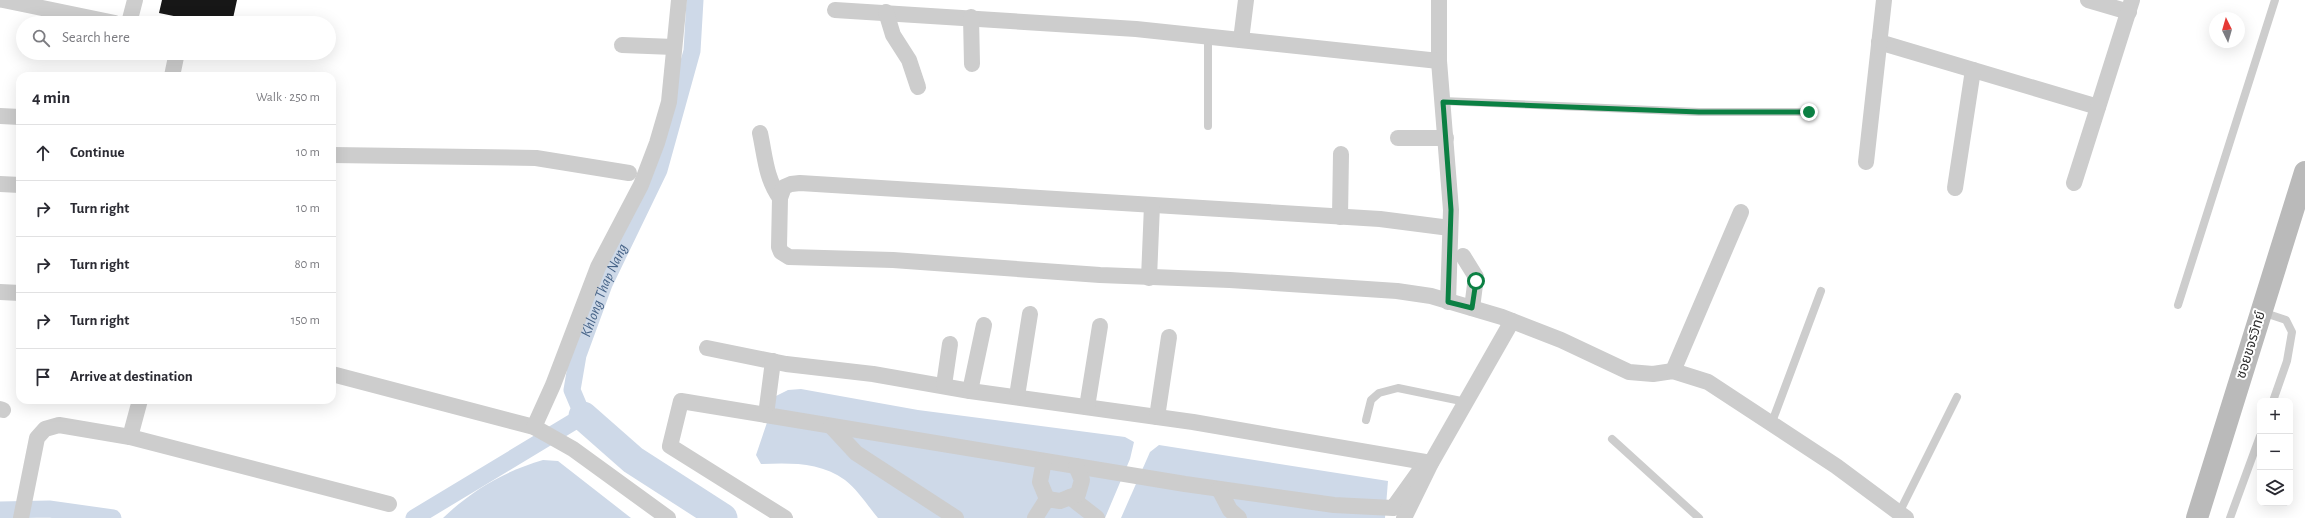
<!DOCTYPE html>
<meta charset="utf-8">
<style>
:root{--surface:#fff;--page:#f2f2f3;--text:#2b2b33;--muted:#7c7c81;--line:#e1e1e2}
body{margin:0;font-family:"Alegreya Sans","Noto Sans Thai",sans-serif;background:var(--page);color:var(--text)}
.controls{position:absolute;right:12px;bottom:12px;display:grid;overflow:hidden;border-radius:8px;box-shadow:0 4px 16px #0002}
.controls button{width:36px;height:36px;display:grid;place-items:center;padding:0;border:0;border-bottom:1px solid var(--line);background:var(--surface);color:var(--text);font:20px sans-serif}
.compass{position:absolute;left:2209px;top:12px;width:36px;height:36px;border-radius:50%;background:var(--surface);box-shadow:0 4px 16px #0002;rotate:355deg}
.stop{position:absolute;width:12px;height:12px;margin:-9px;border:3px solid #0b8043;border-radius:50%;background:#fff}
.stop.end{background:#0b8043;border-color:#fff;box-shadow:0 1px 4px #0008}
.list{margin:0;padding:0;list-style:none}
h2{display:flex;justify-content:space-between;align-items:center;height:52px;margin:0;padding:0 16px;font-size:17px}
h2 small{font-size:13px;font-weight:400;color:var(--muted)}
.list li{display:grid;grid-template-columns:26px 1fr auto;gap:12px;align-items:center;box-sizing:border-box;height:56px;padding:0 16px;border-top:1px solid var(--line)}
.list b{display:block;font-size:15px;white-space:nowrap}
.list em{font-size:13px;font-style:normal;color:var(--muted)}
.icon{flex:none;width:22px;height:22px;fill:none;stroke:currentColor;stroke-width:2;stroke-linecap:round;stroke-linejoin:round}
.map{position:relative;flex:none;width:2305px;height:518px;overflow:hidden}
.search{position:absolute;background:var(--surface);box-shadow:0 4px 16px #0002;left:16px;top:16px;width:320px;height:44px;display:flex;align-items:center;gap:10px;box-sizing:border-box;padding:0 14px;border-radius:22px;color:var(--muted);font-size:15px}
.panel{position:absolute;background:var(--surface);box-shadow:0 4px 16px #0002;left:16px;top:72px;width:320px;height:332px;border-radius:12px}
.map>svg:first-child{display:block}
.water{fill:#ced9e8}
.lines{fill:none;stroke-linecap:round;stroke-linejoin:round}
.canal{stroke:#ced9e8;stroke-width:17}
.river{stroke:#ced9e8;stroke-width:29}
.building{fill:#171717}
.lane{stroke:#cdcdcd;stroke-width:8}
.street{stroke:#cdcdcd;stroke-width:16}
.secondary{stroke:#bababa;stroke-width:22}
.route{stroke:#0b8043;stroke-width:5}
.labels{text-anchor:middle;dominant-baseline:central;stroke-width:4;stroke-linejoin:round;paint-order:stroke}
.street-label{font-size:14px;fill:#303030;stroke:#fff}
.water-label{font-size:15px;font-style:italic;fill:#476488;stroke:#fff}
</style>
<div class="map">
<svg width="2305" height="518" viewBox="0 0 2305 518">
<rect width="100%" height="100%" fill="#fff"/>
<g class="water">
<path d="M801 389 918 410 1125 437 1134 442 1130 459 1105 518H878C868 506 857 489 845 480 820 462 791 463 761 464L756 455 776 396 788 390Z"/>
<polygon points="1159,445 1388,481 1385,518 1121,518 1150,452"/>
<path d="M543 460 558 461 631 518H443C472 490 505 471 543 460Z"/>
</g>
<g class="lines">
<g class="canal">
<polyline points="0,510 49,509 113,518"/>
<path id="s1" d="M414 518 583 416 572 390 578 355 604 284 659 170 692 51 695 0"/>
</g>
<polyline class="river" points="583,416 633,460 723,518"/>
</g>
<polygon class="building" points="162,0 237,0 232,23 198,23 198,21 159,13"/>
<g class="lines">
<g class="lane">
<polyline points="1208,36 1208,126"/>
<polyline points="1443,101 1699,112 1809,112"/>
<polyline points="2178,305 2275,0"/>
<polyline points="2262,312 2286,320 2292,332 2287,361 2273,401"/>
<polyline points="1366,420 1371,400 1379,393 1398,388 1466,402"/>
<polyline points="1772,422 1821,291"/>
<polyline points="1612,439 1699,518"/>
<polyline points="1899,513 1957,397"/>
<polyline points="2230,518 2260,436"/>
</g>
<g class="street">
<polyline points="3,0 115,23"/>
<polyline points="1439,0 1439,61 1451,210 1448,302"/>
<polyline points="2088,0 2129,12"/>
<polyline points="835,10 1136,29 1439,61"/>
<polyline points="886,12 893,35 909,60 918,87"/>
<polyline points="971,17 972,64"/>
<polyline points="129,23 135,0"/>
<polyline points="1241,40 1246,0"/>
<polyline points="1879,42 2098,107"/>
<polyline points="622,45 674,47"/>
<polyline points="172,76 176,57"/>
<polyline points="0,116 20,117"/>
<path d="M760 133C765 156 766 179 780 198"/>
<polyline points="1398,138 1446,138"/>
<polyline points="332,155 536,158 629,173"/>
<polyline points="1866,162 1884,0"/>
<polyline points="2074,183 2132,0"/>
<polyline points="0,184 20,185"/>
<polyline points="1955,188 1973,70"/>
<polyline points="1340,217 1341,154"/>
<polyline points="1450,228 1380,219 800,183 791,184 784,187 780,198 779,247 781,252 789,257 893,260 1100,275 1230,280 1397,291 1431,296 1502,317 1561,340 1629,372 1653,374 1673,371 1708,382 1836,466 1906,518"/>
<polyline points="1463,256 1476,277 1472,308"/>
<polyline points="1149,278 1152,205"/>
<polyline points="0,292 20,293"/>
<polyline points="707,348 786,364 873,374 970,391 1193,422 1431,463"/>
<polyline points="773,361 766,415 1185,484 1334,505 1393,508 1426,462"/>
<polyline points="1673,371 1741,212"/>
<polyline points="332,374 534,427 573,449 668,518"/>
<polyline points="944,385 950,344"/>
<polyline points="970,391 984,325"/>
<polyline points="1017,396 1030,314"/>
<polyline points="1087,407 1100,326"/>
<polyline points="0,409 3,410"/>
<polyline points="766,415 681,401 670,446 785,518"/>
<polyline points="1157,417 1169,337"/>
<polyline points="831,426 856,453 956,518"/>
<polyline points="534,427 553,385 598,267 641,185 657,143 669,102 679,0"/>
<polyline points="130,437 140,400"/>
<polyline points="1219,489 1230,510 1239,518"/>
<polyline points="1070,497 1097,518"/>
<polyline points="1047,499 1060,501 1078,494 1082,480 1076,466"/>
<polyline points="21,518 37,438 45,429 59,425 130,437 389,504"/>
<polyline points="1035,518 1047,499 1040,482 1044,461"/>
<polyline points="1404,518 1431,463 1512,321"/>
</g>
<polyline class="secondary" points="2197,518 2305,172"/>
</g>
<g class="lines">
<polyline class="route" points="1476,281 1472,308 1448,302 1451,210 1443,102 1699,112 1809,112"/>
</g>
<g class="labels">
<g class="street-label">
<text transform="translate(2251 345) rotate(-73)">ซอยขจรวิทย์</text>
</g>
<g class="water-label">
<text stroke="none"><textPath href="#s1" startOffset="331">Khlong Thap Nang</textPath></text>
</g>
</g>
</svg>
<div class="controls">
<button>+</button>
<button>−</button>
<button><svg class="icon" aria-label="layers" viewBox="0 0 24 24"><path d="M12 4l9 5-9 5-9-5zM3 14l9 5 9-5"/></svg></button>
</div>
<svg class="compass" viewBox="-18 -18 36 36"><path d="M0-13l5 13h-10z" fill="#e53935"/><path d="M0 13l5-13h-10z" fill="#7c7c81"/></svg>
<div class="stop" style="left:1476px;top:281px"></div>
<div class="stop end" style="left:1809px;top:112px"></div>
<div class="search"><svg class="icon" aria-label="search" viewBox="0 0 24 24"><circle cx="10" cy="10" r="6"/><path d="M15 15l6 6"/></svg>Search here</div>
<section class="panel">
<h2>4 min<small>Walk · 250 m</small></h2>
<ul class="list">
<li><svg class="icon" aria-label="ahead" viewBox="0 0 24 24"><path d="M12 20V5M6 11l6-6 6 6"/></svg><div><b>Continue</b></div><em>10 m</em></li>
<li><svg class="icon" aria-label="right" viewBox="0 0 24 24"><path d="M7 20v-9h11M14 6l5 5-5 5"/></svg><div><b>Turn right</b></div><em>10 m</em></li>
<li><svg class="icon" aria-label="right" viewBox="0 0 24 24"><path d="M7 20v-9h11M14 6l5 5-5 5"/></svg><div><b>Turn right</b></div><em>80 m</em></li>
<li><svg class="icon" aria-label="right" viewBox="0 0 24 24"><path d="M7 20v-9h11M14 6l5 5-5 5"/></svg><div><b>Turn right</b></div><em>150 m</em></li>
<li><svg class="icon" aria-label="arrive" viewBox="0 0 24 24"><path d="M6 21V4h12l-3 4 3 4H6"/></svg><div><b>Arrive at destination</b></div></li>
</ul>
</section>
</div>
